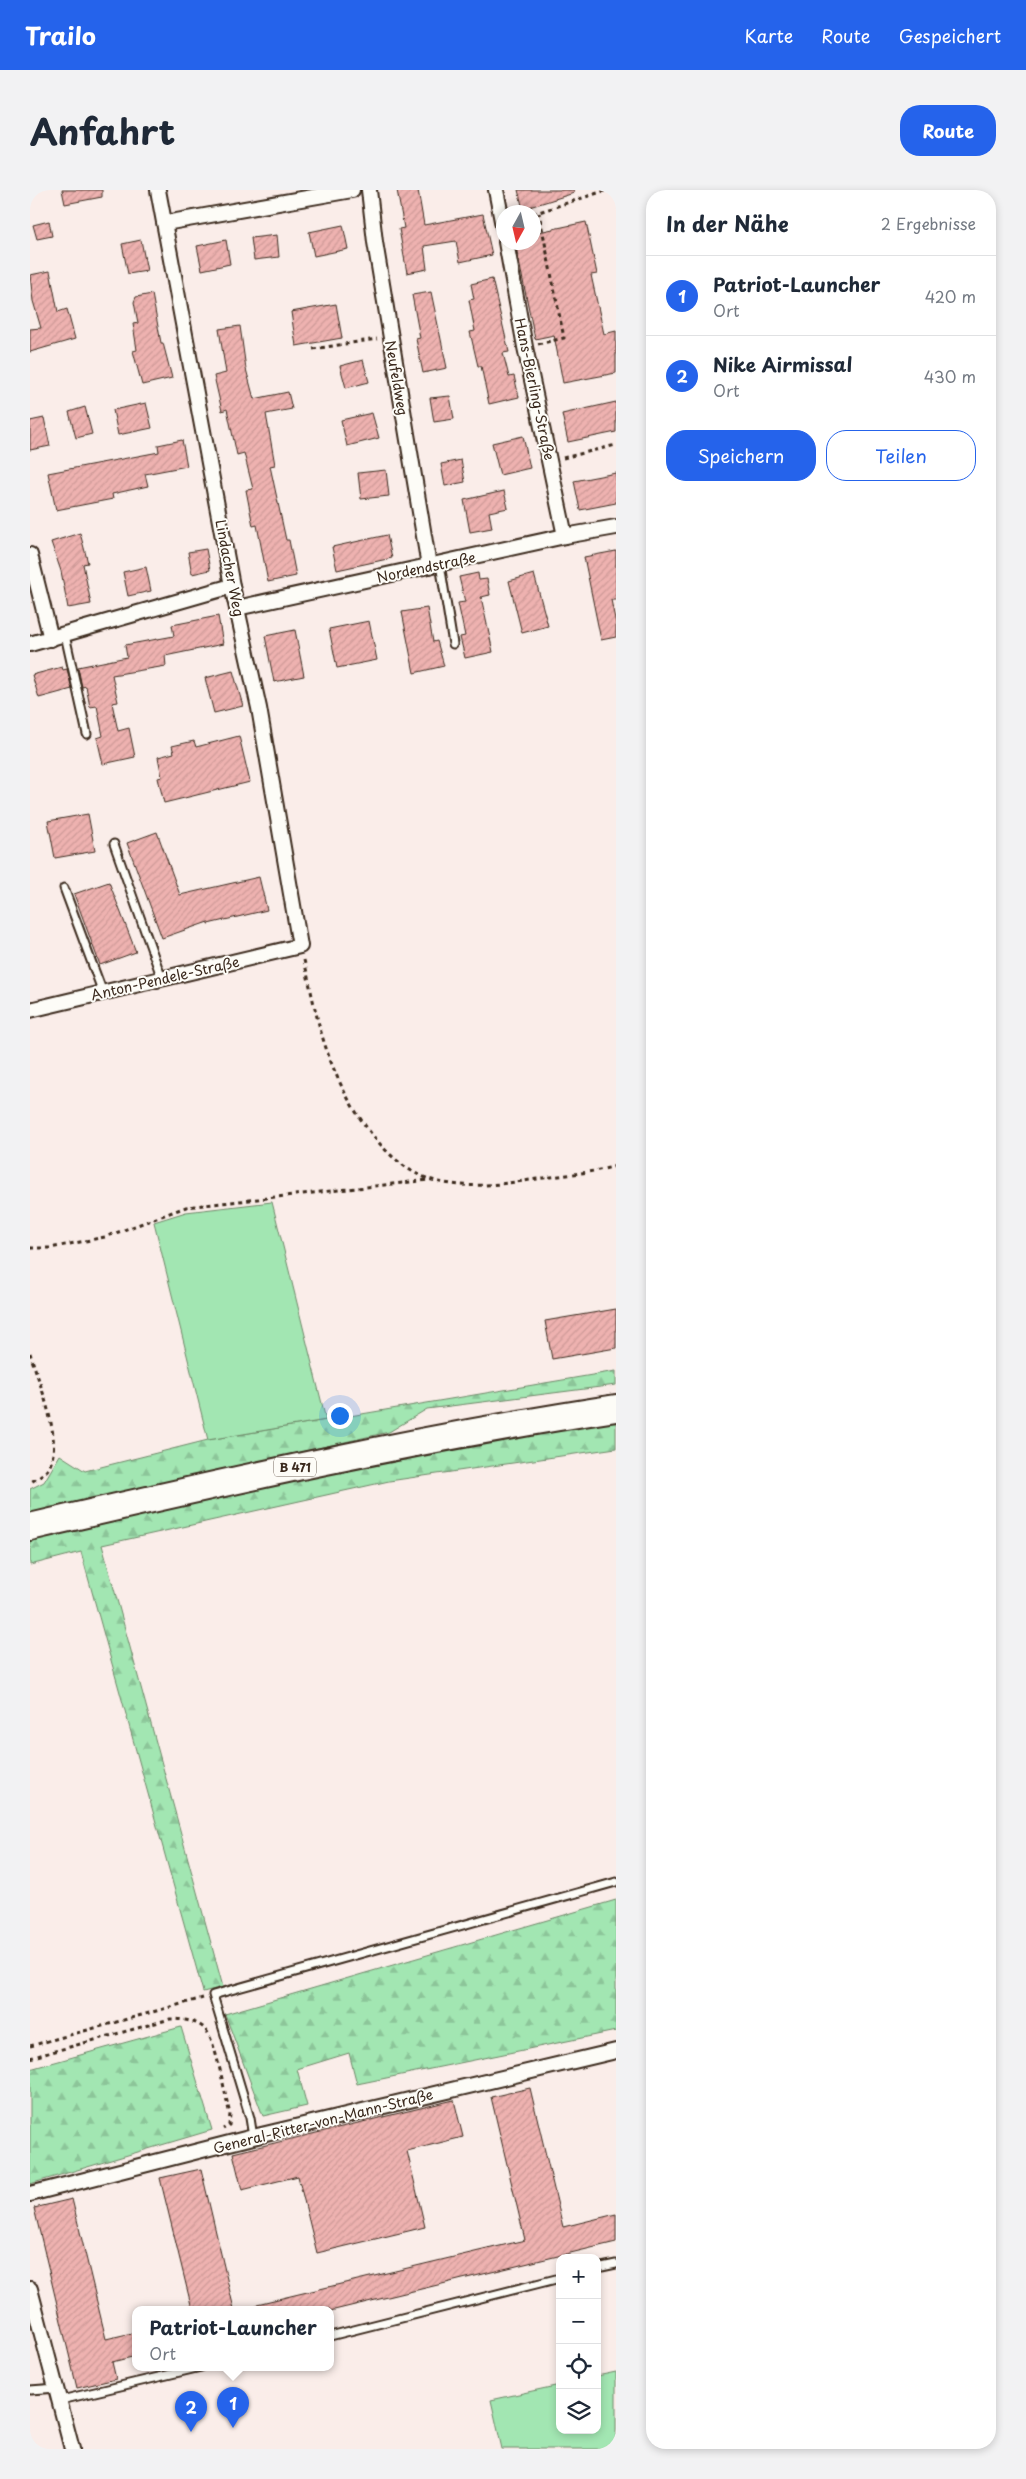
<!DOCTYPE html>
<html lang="de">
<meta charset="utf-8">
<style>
:root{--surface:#fff;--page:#f2f2f3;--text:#1f2937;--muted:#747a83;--line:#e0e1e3;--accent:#2563eb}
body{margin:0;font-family:"Playpen Sans",sans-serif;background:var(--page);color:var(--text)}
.controls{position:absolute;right:15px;bottom:15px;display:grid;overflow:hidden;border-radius:10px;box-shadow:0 2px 8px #0003}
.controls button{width:45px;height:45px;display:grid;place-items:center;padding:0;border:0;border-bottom:1px solid var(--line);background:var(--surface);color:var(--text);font:25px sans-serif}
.compass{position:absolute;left:466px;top:15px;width:45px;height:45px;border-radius:50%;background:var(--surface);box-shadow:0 2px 8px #0003;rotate:188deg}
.you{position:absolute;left:309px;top:1225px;width:18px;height:18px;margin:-12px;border:4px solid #fff;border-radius:50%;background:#1a73e8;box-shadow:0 0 0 8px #1a73e833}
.badge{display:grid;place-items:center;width:32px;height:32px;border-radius:50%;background:var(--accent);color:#fff;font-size:16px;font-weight:700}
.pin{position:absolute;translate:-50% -41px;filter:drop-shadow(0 1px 2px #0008)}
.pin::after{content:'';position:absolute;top:26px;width:18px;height:15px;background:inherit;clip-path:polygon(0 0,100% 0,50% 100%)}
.popup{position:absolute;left:102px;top:2116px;width:202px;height:65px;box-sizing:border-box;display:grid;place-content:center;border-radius:10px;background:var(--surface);filter:drop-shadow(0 1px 4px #0005);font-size:16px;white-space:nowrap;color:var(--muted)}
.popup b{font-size:19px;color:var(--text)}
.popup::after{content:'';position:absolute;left:50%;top:100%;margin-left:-10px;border:10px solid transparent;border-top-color:var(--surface)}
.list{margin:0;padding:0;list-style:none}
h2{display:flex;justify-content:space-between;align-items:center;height:65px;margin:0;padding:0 20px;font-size:21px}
h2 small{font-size:16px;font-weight:400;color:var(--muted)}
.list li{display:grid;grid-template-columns:32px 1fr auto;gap:15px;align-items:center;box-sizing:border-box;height:80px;padding:0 20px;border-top:1px solid var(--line)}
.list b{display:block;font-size:19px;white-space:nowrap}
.list p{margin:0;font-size:16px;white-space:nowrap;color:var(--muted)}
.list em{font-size:16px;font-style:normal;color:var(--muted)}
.actions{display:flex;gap:10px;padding:15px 20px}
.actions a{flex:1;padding:11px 0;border:1px solid var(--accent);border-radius:20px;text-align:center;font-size:18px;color:var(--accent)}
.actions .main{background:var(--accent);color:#fff}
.icon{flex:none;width:28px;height:28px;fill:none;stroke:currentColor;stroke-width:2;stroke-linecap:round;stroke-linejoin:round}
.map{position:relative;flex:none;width:586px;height:2259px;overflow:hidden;border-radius:20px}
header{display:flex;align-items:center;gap:30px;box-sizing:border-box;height:70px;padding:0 25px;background:var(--accent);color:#fff}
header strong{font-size:24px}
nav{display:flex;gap:28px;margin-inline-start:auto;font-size:18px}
.intro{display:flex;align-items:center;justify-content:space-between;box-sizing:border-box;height:120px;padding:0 30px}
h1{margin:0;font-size:35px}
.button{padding:12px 22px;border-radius:20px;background:var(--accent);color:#fff;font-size:18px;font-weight:700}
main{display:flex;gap:30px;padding:0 30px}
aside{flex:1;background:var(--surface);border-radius:20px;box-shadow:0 2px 8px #0003}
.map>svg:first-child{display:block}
.forest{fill:url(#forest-firs);stroke:#6e8868}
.park{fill:#a2e6b2;stroke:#6e8868}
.building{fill:url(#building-hatch);stroke:#3b2a1e}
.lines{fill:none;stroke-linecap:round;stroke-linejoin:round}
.lane-casing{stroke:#3b2a1e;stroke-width:11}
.street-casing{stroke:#3b2a1e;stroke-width:18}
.highway-casing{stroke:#3b2a1e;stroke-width:30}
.path{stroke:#3b2a1e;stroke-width:3;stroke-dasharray:4 4;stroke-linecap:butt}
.lane{stroke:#fdfcf7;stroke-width:7}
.street{stroke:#fdfcf7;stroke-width:14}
.highway{stroke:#fdfcf7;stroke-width:26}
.labels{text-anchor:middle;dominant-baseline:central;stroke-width:4;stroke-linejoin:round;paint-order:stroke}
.shield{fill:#fdfcf7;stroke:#75695f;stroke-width:1}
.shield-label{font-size:12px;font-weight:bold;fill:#3b2a1e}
.street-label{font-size:14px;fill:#3b2a1e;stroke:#fdfcf7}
</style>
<header>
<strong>Trailo</strong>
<nav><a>Karte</a><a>Route</a><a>Gespeichert</a></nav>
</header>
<div class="intro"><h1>Anfahrt</h1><a class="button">Route</a></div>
<main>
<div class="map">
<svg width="586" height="2259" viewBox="0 0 586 2259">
<defs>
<pattern id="forest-firs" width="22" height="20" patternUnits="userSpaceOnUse" patternTransform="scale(1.25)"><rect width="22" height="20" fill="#a2e6b2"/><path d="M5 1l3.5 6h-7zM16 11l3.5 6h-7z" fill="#8cc599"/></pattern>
<pattern id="building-hatch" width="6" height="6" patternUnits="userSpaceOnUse" patternTransform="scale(1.25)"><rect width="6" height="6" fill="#eeb2b0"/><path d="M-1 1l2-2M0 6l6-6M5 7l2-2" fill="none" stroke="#cd9997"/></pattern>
</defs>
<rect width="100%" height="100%" fill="#faede9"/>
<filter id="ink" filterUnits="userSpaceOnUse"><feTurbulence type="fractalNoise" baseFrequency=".02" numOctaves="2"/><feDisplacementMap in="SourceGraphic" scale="10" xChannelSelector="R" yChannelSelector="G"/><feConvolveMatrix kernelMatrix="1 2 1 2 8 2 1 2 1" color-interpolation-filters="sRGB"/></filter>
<g filter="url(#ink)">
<g class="forest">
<polygon points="586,1181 586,1195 397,1219 359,1242 0,1323 0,1299 14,1292 30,1265 55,1281 178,1250"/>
<polygon points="586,1228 586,1258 359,1291 72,1355 193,1797 173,1802 51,1362 0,1375 0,1348 367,1265"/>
<polygon points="586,1710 586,1841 327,1894 319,1863 267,1879 277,1916 233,1926 195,1824"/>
<polygon points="151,1837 182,1940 0,1994 0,1879"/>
</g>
<g class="park">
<polygon points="242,1012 296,1230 178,1250 124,1032 156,1022"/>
<polygon points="586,2182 586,2259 472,2259 461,2210 530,2195 530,2240 567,2240 567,2186"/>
</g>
<g class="building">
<polygon points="32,0 72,0 72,7 35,14"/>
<polygon points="367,0 388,0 394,35 453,24 462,65 430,72 426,51 394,56 397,79 377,83 369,39 374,38"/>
<polygon points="488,0 544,0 544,3 493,19"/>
<polygon points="19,31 22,46 7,49 3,35"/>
<polygon points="556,32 567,84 561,85 574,144 586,141 586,183 533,193 524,145 505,149 485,52 504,52 504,43"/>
<polygon points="313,35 318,59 284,66 279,42"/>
<polygon points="247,45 249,67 224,70 221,48"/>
<polygon points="111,50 117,81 98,84 92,54"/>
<polygon points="196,50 200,74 172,80 167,56"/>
<polygon points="20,81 28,122 37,119 45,149 0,162 0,139 11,138 3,111 0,85"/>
<polygon points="462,89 479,162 473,163 479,187 484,186 489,207 459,214 451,176 448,176 440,142 445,141 439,110 444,109 441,94"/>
<polygon points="401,102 417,178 393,183 386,149 390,148 382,105"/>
<polygon points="122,104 131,153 133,153 142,188 112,195 103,161 107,160 103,134 108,133 104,112 106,107"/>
<polygon points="306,114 312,148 266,156 261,122"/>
<polygon points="210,136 216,179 224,209 258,202 262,219 236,224 245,275 240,276 256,350 259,350 266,386 238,392 227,335 223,336 216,300 223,299 214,263 207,265 197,219 192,221 184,186 196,183 189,139"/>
<polygon points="333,170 339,192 316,198 310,176"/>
<polygon points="420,206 424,229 404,232 400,208"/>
<polygon points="586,212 586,242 538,252 532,224"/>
<polygon points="116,213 122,238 88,245 83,220"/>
<polygon points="55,217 62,244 46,248 39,222"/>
<polygon points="342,223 349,248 317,256 311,230"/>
<polygon points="14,228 20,256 0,260 0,231"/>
<polygon points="493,246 500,278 470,285 462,253"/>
<polygon points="152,250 157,276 115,284 118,296 82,304 83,309 26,320 18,283 129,262 128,255"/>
<polygon points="431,270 435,292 415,296 411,274"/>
<polygon points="356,280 359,306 331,309 328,283"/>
<polygon points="586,283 586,313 550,320 544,291"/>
<polygon points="474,301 478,318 459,322 462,338 440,342 434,310"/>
<polygon points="50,343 58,373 53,374 61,414 38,418 31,381 21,352"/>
<polygon points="357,345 362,368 307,380 302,357"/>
<polygon points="176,359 180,380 162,384 158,362"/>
<polygon points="586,361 586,410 581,410 586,434 586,447 571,450 554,367"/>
<polygon points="116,377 121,401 98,406 93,382"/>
<polygon points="448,383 449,390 457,389 460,405 451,407 463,462 435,468 430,447 435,446 428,413 435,412 429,387"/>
<polygon points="504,384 518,436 492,443 479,391"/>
<polygon points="397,418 403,452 407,451 414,476 384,483 372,422"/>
<polygon points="188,426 193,454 135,466 136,476 82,485 88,512 82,513 88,541 99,538 105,567 73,574 67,548 73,546 67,516 60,517 56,496 52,497 48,477 97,467 95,455 144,446 142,435"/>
<polygon points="339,431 347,470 307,478 299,439"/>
<polygon points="265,440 274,486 244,492 235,446"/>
<polygon points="32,477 33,480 37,479 42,499 9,508 2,485"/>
<polygon points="203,481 213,516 184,523 175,488"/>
<polygon points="209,546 220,592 134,613 128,588 132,587 128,567 144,563 142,556 164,551 166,557"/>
<polygon points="58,624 65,661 25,668 18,631"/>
<polygon points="127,642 150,705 229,687 237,720 178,734 178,732 132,748 97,653"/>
<polygon points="79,692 106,762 70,775 44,704"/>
<polygon points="586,1119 586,1158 522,1169 515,1131"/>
<polygon points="500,1898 533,2037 586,2024 586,2052 300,2121 300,2119 228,2119 227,2114 495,2050 461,1907"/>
<polygon points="424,1910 433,1947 377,1961 395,2037 287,2063 268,1986 212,2000 203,1963"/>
<polygon points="171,1979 204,2119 162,2119 130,1988"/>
<polygon points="42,2009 76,2149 106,2142 106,2166 82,2172 86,2189 47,2198 4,2018"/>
</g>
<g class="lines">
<defs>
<g id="lane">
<polyline points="410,374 423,454"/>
<polyline points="35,445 57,544"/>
<polyline points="84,654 132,789"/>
<polyline points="34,698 73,803"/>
<polyline points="223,1947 220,1928 183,1805 586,1692"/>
<polyline points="567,2078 586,2074"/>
<polyline points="300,2146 530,2088"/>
<polyline points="0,2200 27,2198"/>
<polyline points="31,2210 171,2177"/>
</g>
<g id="street">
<polyline points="339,0 345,52 399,376"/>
<polyline points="466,0 473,36"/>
<polyline points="135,33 322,0"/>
<polyline points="476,52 495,157 535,346"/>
<polyline points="0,365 21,449"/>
<polyline points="207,418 535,346 586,337"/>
<polyline points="0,454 202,396"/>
<polyline points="0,820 270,756 229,518 202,396 128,0"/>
<polyline points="0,2004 223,1947 586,1861"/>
<polyline points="0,2099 42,2259"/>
</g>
<path id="highway" d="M0 1337C194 1292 389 1248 586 1218"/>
</defs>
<use href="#lane" class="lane-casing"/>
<use href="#street" class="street-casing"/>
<use href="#highway" class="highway-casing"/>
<g class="path">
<polyline points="503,24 577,0"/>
<polyline points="508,154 534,148 509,23"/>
<polyline points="283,159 347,149"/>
<polyline points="533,268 586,255"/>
<path d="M274 770C281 799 286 829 296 858 311 905 351 975 402 990 436 1000 473 994 507 989 533 985 561 983 586 976"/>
<polyline points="0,1058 20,1058 75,1047 156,1017 399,990"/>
<path d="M0 1163C8 1191 35 1252 18 1279 14 1284 5 1289 0 1293"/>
<polyline points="0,1856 173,1808"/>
<path d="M0 1868 140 1829C151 1829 165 1830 174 1838 186 1848 195 1907 200 1924L199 1935 193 1939"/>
</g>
<use href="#lane" class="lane"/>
<use href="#street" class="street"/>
<use href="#highway" class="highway"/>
</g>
</g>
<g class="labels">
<rect class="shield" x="244" y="1267.5" width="42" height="19" rx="4"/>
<g class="shield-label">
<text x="265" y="1277">B 471</text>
</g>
<g class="street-label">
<text transform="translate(367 188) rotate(80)">Neufeldweg</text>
<text transform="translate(505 199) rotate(78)">Hans-Bierling-Straße</text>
<text transform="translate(396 377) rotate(-12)">Nordendstraße</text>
<text transform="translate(200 378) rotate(79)">Lindacher Weg</text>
<text transform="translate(135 788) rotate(-13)">Anton-Pendele-Straße</text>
<text transform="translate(293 1931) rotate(-14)">General-Ritter-von-Mann-Straße</text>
</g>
</g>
</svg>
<div class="controls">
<button>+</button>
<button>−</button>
<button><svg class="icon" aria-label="locate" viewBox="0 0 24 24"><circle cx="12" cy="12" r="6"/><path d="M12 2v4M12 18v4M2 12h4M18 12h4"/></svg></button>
<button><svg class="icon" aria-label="layers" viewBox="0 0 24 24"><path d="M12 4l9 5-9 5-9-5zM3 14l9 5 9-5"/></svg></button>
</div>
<svg class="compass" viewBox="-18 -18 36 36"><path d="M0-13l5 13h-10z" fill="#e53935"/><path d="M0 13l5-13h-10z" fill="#747a83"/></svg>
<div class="you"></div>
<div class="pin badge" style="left:203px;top:2238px">1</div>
<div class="popup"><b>Patriot-Launcher</b>Ort</div>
<div class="pin badge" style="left:161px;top:2242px">2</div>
</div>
<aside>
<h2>In der Nähe<small>2 Ergebnisse</small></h2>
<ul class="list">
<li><span class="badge">1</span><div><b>Patriot-Launcher</b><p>Ort</p></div><em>420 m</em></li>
<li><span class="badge">2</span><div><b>Nike Airmissal</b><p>Ort</p></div><em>430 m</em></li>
</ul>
<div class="actions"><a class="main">Speichern</a><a>Teilen</a></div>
</aside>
</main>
